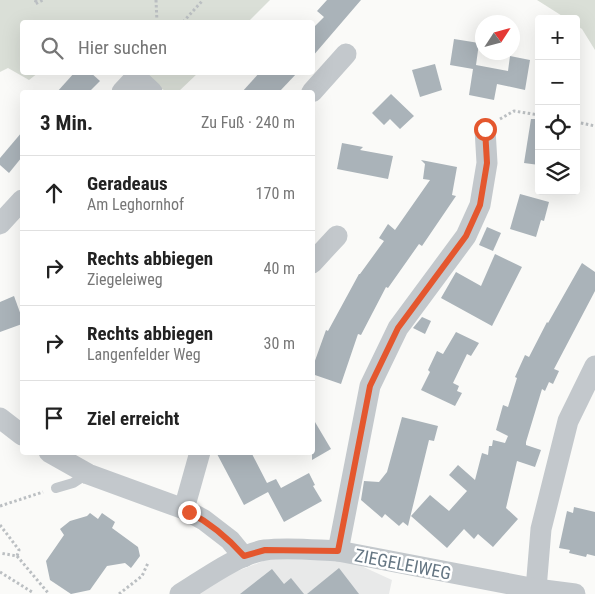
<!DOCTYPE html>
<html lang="de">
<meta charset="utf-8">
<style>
:root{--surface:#fff;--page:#f2f2f2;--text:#222;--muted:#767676;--line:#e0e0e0}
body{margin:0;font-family:"Roboto Condensed",sans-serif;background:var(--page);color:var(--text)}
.controls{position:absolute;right:15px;top:15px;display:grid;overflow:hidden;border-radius:5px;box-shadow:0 5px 20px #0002}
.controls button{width:45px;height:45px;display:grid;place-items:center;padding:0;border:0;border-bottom:1px solid var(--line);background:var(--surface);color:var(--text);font:25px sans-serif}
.compass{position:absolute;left:475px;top:15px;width:45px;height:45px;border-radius:50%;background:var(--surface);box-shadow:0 5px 20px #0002;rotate:54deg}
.stop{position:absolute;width:15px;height:15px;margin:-11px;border:4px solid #e4572e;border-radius:50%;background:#fff}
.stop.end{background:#e4572e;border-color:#fff;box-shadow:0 1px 5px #0008}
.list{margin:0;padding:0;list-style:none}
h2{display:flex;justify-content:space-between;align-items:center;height:65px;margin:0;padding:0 20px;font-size:21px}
h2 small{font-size:16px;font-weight:400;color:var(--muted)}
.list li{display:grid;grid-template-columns:32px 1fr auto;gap:15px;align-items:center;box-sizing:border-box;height:75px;padding:0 20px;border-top:1px solid var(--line)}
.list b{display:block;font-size:19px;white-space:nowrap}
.list p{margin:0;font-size:16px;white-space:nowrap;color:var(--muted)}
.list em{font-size:16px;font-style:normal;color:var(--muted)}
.icon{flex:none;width:28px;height:28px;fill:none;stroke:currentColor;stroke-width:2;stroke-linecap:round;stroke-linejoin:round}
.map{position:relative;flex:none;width:595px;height:594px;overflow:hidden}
.search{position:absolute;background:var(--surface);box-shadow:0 5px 20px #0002;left:20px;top:20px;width:295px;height:55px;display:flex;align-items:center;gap:12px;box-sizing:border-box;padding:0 18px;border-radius:5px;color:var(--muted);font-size:19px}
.panel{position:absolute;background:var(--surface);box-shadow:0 5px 20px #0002;left:20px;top:90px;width:295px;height:365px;border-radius:5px}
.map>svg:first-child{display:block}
.built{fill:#e8e9e9}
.green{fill:#dadfd7}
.building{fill:#aab3b9}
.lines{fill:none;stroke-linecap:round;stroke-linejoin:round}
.path{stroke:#bbbfc2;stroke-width:3;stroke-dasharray:2.5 2.5;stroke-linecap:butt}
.lane{stroke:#c3c8cc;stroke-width:10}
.street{stroke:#c3c8cc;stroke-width:21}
.route{stroke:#e4572e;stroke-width:6}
.labels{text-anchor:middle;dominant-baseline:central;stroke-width:5;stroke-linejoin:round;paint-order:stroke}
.street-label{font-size:18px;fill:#657683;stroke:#fff}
</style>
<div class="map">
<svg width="595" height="594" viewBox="0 0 595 594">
<rect width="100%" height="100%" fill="#fafaf8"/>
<polygon class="built" points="271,558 330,559 357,564 392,580 389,594 198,594 225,576"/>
<g class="green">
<polygon points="0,0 270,0 248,22 22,22 22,72 38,73 29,80 8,68 0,72"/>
<polygon points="537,0 595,0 595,50 582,29 576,25 576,19 567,19"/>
<polygon points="137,73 198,73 178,92 167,92"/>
</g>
<g class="building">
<polygon points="327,0 361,0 312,57 312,29 324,17 317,11"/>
<polygon points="454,39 479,43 476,65 508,71 510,56 530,60 525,90 497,84 494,100 469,95 473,69 450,65"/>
<polygon points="435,64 442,90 420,97 412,70"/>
<polygon points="75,72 90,72 100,81 89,92 57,92"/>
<polygon points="260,72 298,72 279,92 242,92"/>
<polygon points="391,94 414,116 400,129 390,119 384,125 372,113"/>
<polygon points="531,119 539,119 539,165 524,163"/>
<polygon points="22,132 22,157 9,173 0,165 0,158"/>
<polygon points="342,143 363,147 360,150 393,156 388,179 337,169"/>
<polygon points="421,160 457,167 452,195 456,196 422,246 419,244 388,288 386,287 361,335 358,334 341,384 312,374 312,369 326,330 328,331 359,274 360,274 384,241 379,238 388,224 395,230 430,180 423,179 425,164"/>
<polygon points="520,194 549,202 544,221 541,220 536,237 510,229"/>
<polygon points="487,227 501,233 493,251 479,245"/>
<polygon points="495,254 522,267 492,326 441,298 456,272 481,286"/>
<polygon points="582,263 595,272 595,291 554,369 559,371 553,384 549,382 545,391 542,389 526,442 526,445 541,450 535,467 517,461 506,508 518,519 493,547 478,534 474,539 464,529 447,548 411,516 430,495 449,511 467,491 449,475 458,465 475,480 482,453 488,455 489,446 492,446 493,440 505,443 508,436 496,430 503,405 508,407 517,378 515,377 525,355 529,357 547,322 548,323"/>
<polygon points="14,296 22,318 22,324 0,332 0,302"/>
<polygon points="422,317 431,321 425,334 413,328"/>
<polygon points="456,332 479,343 471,356 467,354 453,383 459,386 457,391 462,393 455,406 421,390 430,372 428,370 437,351 443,354"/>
<polygon points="312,417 331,449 312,460"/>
<polygon points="402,417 438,426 434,441 429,440 408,526 403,522 399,526 385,514 382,518 361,500 364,481 379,482 387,472"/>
<polygon points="216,452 251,452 267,483 276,479 281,488 309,473 315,485 313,486 322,501 284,522 268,492 244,505"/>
<polygon points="574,507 595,512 595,556 587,554 586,557 569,553 570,550 559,548 567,511 573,513"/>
<polygon points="90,513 98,519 102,513 115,522 112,528 138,547 140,556 131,568 125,563 107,566 90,590 71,594 50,580 46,561 64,535 60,529 70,521 87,516"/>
<polygon points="339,568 359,594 307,594"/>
<polygon points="272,569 284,584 291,578 304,594 240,594"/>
</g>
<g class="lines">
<g class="path">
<polyline points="36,0 35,4 43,0"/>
<polyline points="156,0 157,22"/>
<polyline points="183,22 203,0"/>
<polyline points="500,119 514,111 539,115"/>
<polyline points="576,122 595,126"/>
<polyline points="0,506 43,492"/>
<polyline points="0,525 19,550 17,556 0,553"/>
<polyline points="17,556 49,594"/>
<polyline points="0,572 32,592 33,594"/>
<polyline points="119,594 142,576 148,563"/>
</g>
<polyline class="lane" points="56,488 73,483 87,474"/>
<g class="street">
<polyline points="122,92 136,77 152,92"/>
<polyline points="312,92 346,54"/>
<polyline points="0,224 22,200"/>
<polyline points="312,263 337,236"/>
<polyline points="0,418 22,435"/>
<polyline points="49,452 88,474 184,509 204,520 230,540 244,557"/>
<polyline points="184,509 200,452"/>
<polyline points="338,551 370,386 398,328 466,236 480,205 487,163 485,129"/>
<polyline points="536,589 541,529 568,421 595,366"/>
<path d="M180 594C203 580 238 554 265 550 288 547 314 550 338 551L536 589 575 594"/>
</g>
</g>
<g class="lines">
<path class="route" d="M189 512C210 523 228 538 244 556L265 550 338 551 370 386 398 328 466 236 480 205 487 163 485 129"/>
</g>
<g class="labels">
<g class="street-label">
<text transform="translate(403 564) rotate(11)">ZIEGELEIWEG</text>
</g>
</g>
</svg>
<div class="controls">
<button>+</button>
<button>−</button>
<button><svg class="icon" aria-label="locate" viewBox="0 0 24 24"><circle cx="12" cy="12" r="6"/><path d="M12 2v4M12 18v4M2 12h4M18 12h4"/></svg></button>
<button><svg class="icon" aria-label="layers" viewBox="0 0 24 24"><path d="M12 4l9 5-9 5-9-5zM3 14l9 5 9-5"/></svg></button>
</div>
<svg class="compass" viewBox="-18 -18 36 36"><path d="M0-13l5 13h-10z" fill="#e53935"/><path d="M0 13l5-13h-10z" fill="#767676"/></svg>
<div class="stop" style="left:485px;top:129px"></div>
<div class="stop end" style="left:189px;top:512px"></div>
<div class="search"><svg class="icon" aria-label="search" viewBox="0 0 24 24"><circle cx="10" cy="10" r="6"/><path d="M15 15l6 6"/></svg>Hier suchen</div>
<section class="panel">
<h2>3 Min.<small>Zu Fuß · 240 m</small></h2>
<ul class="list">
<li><svg class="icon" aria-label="ahead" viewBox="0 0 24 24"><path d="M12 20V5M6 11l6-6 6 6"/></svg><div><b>Geradeaus</b><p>Am Leghornhof</p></div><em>170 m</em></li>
<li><svg class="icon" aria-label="right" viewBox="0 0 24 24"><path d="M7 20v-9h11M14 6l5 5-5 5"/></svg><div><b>Rechts abbiegen</b><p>Ziegeleiweg</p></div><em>40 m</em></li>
<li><svg class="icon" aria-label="right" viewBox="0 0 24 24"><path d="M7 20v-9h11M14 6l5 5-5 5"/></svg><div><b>Rechts abbiegen</b><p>Langenfelder Weg</p></div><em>30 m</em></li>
<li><svg class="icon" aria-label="arrive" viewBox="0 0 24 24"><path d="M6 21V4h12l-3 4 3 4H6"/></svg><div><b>Ziel erreicht</b></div></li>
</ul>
</section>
</div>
